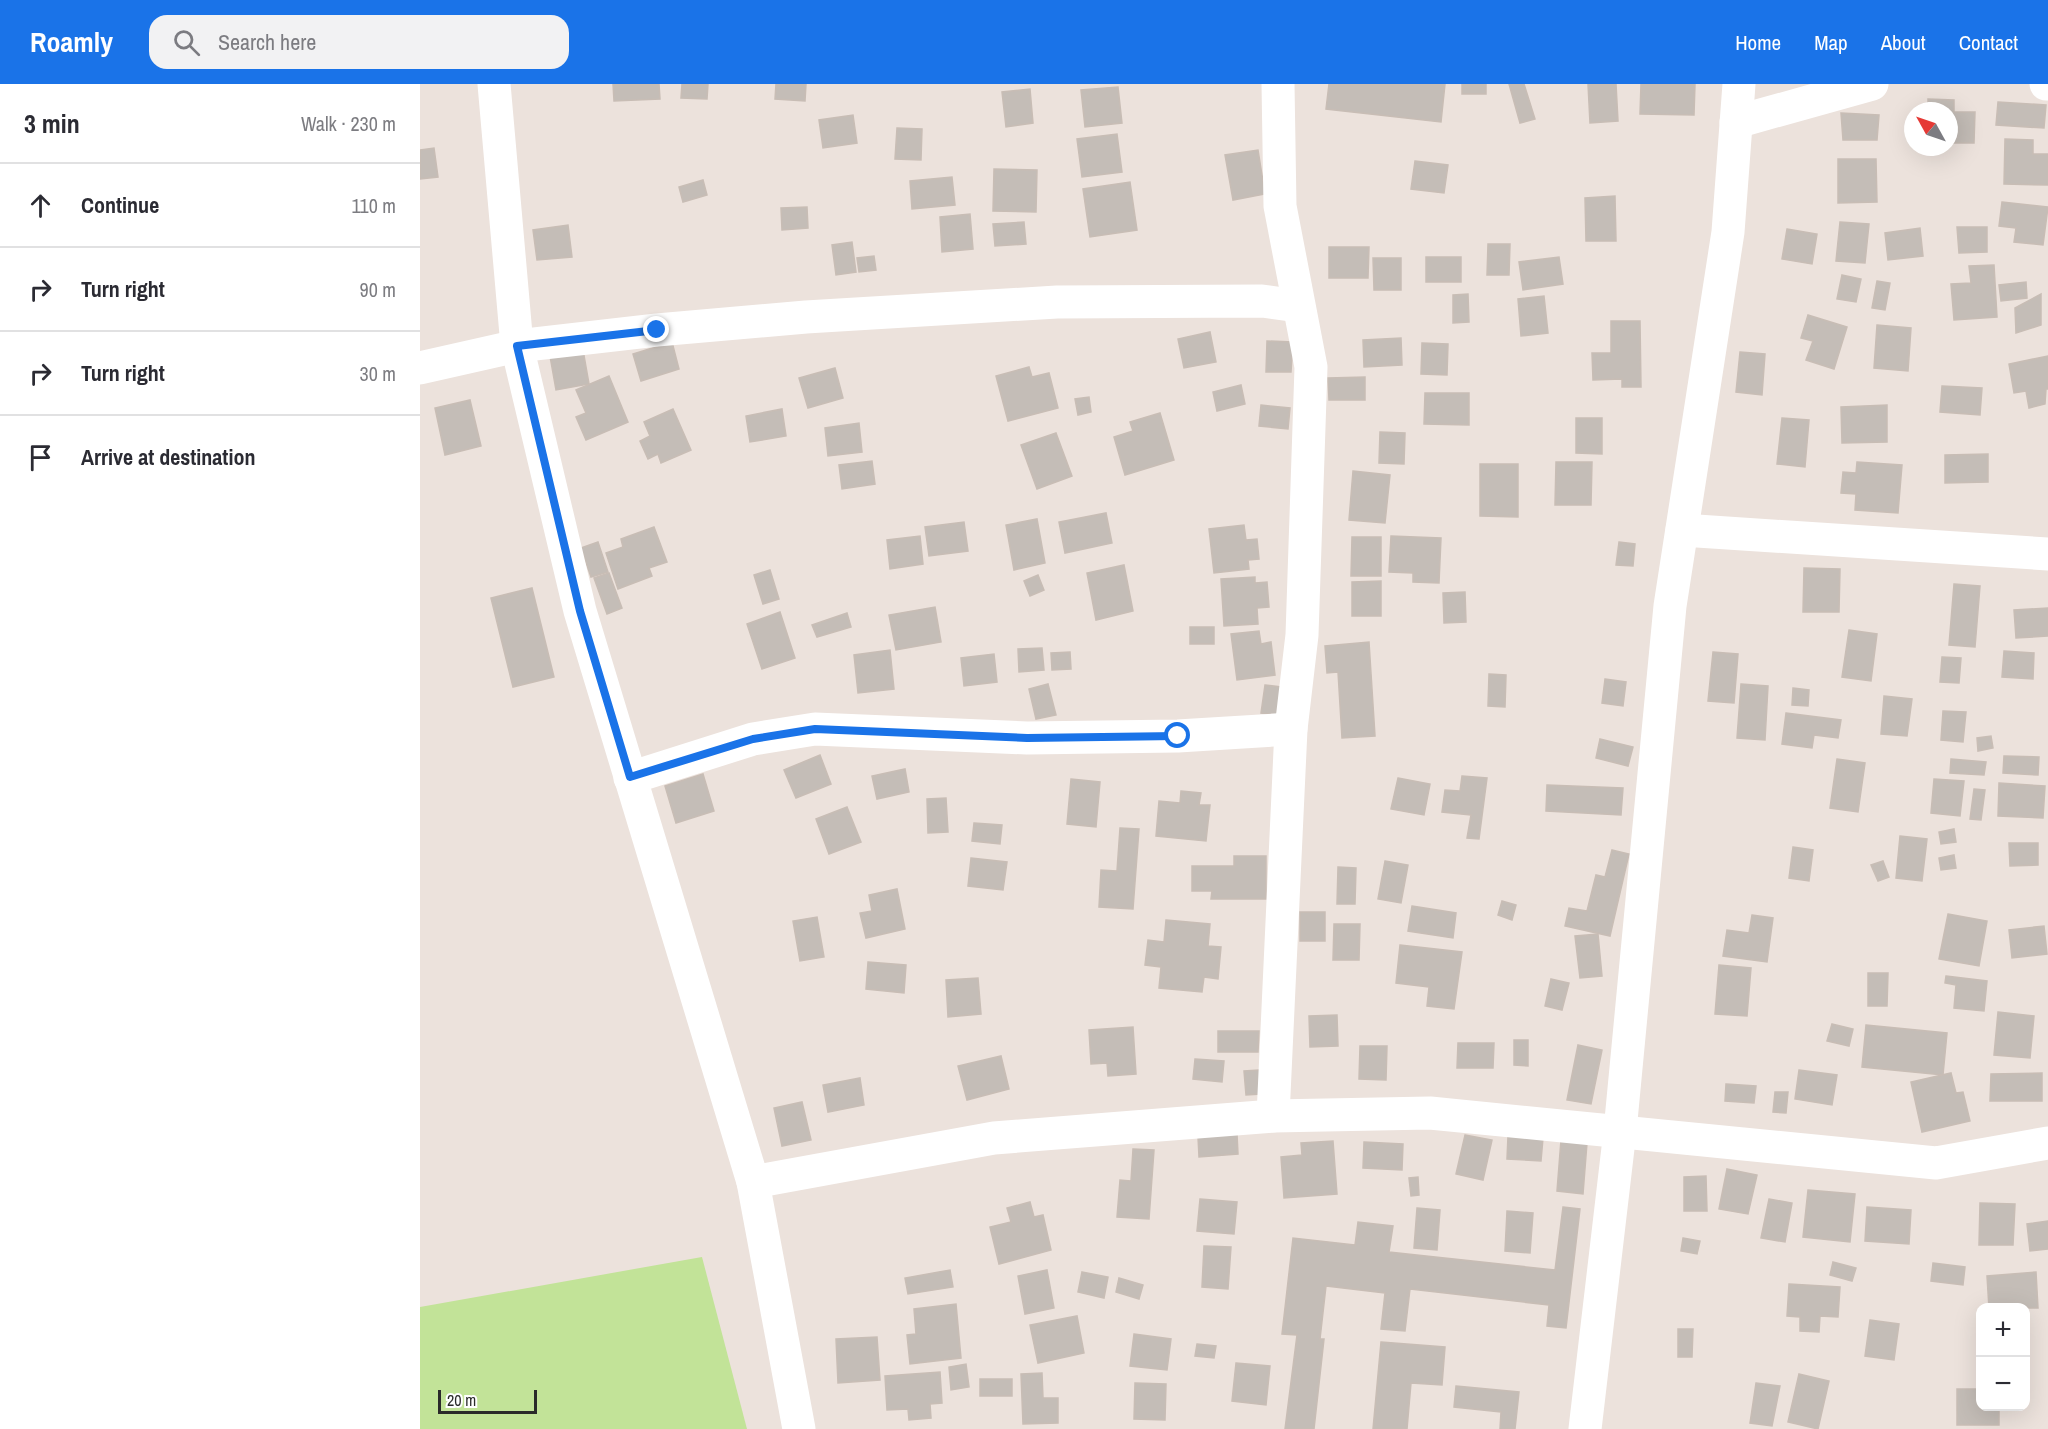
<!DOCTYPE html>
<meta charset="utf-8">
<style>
:root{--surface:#fff;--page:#f2f2f3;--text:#2b2b33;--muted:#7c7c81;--line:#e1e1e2;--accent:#1a73e8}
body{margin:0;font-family:"Archivo Narrow",sans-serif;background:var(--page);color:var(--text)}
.controls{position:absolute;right:18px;bottom:18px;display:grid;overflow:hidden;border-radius:12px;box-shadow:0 6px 24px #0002}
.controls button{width:54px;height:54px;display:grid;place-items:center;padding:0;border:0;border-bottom:2px solid var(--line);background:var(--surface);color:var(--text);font:30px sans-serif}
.compass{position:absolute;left:1484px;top:18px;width:54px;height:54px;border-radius:50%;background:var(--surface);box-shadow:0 6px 24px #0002;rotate:310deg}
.scale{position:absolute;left:18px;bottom:15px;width:99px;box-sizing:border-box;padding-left:6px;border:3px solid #2a2a2a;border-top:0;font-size:16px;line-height:21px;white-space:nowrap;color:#2a2a2a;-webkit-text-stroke:4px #fff;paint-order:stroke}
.stop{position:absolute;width:18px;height:18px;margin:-14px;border:4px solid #1a73e8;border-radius:50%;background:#fff}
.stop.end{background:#1a73e8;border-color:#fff;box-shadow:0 2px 6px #0008}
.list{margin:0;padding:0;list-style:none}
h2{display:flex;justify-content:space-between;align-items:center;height:78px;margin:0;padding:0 24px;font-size:26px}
h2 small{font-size:20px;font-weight:400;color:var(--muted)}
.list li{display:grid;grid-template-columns:39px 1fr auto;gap:18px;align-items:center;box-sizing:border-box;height:84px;padding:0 24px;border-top:2px solid var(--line)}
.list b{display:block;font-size:22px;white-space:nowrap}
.list em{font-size:20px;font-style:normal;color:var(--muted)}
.icon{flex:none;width:33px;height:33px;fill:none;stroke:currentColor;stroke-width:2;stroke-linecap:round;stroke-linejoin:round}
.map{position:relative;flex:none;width:1628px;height:1345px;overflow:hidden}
header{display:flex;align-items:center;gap:36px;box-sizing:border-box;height:84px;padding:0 30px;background:var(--accent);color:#fff}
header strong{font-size:28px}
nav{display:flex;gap:33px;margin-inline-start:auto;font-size:21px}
.search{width:420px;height:54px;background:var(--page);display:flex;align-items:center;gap:15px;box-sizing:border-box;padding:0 21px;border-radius:18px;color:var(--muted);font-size:22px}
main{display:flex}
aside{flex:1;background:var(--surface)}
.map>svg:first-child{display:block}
.green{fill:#c2e398}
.building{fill:#c4bdb7;stroke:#c8bdb5;stroke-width:1.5}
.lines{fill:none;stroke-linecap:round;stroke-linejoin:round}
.minor{stroke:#fff;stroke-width:33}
.route{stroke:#1a73e8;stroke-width:8}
</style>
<header>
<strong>Roamly</strong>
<div class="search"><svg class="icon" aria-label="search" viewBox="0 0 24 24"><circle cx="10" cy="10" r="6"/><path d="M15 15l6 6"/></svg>Search here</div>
<nav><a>Home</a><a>Map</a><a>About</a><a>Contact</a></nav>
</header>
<main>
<aside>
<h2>3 min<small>Walk · 230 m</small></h2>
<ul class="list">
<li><svg class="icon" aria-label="ahead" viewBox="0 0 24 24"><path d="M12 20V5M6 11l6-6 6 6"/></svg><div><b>Continue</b></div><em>110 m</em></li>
<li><svg class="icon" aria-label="right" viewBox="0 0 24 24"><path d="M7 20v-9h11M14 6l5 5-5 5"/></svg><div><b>Turn right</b></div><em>90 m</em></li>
<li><svg class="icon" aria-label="right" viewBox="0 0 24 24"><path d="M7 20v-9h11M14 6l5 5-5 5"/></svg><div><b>Turn right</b></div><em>30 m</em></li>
<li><svg class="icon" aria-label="arrive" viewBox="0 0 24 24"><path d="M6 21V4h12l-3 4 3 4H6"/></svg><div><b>Arrive at destination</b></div></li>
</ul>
</aside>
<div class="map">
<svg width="1628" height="1345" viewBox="0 0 1628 1345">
<rect width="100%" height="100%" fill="#ece2dc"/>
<polygon class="green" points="282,1173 327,1345 0,1345 0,1223"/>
<g class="building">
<polygon points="193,0 239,0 240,15 194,17"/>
<polygon points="262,0 288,0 287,15 261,14"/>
<polygon points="356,0 386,0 385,17 355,15"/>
<polygon points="909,0 1025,0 1021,38 906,25"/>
<rect x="1042" y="0" width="24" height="10"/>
<polygon points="1089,0 1104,0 1115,35 1100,39"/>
<polygon points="1168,0 1196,0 1198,37 1170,39"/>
<polygon points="1221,0 1275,0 1274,31 1220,30"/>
<polygon points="698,3 702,39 665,43 661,6"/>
<polygon points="610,5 613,39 586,43 582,8"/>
<polygon points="1508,15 1534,16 1534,28 1555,28 1554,59 1529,59 1529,27 1508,27"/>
<polygon points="1578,18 1626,21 1624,44 1576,41"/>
<polygon points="1421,29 1459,31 1457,56 1423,56"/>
<polygon points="433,31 437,59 403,64 399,36"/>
<polygon points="477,44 502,45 501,76 475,75"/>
<polygon points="697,50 702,88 662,93 657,55"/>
<polygon points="1585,55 1613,56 1613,70 1628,70 1628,101 1584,100"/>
<polygon points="14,64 18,93 0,95 0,66"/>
<polygon points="838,66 845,110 813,116 805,71"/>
<polygon points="1418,75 1456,75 1457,118 1418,119"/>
<polygon points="995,77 1028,81 1024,109 991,105"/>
<polygon points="574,85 617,86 616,128 573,127"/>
<polygon points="532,93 535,121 492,125 490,97"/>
<polygon points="283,96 287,111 263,118 259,103"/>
<polygon points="710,98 717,146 670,153 663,105"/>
<polygon points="1195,112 1196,157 1166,157 1165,114"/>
<polygon points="1582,118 1628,123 1623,161 1594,158 1596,144 1579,142"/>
<polygon points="387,123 388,144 362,146 361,124"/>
<polygon points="550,130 553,165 522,168 520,133"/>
<polygon points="604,138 606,160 575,162 573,140"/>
<polygon points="1420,138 1449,140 1445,179 1416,177"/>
<polygon points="148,141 152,173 117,176 113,146"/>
<polygon points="1537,143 1567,143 1567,168 1539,169"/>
<polygon points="1500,144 1503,172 1468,176 1465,149"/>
<polygon points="1367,145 1397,150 1392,180 1362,175"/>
<polygon points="432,158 436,188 416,191 412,161"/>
<polygon points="1068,160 1090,160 1089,191 1067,191"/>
<polygon points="909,163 949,163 948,194 909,194"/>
<polygon points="454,172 456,186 439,188 437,174"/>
<rect x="1006" y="173" width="35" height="25"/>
<polygon points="1139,173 1143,200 1103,206 1099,178"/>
<polygon points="953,174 981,174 981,206 954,206"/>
<polygon points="1574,181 1577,233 1534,236 1531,200 1551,199 1549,182"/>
<polygon points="1422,191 1441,195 1436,218 1417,215"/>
<polygon points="1457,197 1470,199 1465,226 1452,224"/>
<polygon points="1606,198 1607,214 1581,217 1579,201"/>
<polygon points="1048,210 1049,238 1033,239 1033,211"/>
<polygon points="1621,210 1621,241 1596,249 1595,224"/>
<polygon points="1124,212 1128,249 1101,252 1098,215"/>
<polygon points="1388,231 1427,243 1414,285 1386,276 1393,257 1381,254"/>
<polygon points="1191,237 1220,237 1221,303 1202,303 1202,295 1173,296 1172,269 1191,269"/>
<polygon points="1457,241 1491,244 1488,287 1454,284"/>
<polygon points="790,248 796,278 764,284 758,255"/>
<polygon points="981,254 982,281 944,283 943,256"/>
<polygon points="847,257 873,258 871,288 846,288"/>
<polygon points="252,258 259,285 221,297 213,270"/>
<polygon points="1002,259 1028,260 1027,291 1001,290"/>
<polygon points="163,266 169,300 136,306 130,272"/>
<polygon points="1320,268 1345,270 1342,311 1316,308"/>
<polygon points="1628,272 1628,305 1626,305 1625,320 1609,324 1606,307 1594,309 1589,280"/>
<polygon points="609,283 612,293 629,289 638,324 588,337 576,292"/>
<polygon points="415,284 423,314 388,324 379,294"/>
<polygon points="189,292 208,338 166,356 156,333 166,329 156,306"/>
<polygon points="945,293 945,316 909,316 908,294"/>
<polygon points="821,301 825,320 797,327 793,308"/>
<polygon points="1522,302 1562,304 1560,331 1520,328"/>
<polygon points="1005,309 1049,309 1049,341 1004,340"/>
<polygon points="669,313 671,328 658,331 655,315"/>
<polygon points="50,316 61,362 25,371 15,324"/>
<polygon points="841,321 870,324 868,345 839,342"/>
<polygon points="1467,321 1467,358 1422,359 1421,323"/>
<polygon points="253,325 271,366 241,379 238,370 228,375 220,357 230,352 224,338"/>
<polygon points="362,325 366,352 330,358 326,332"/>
<polygon points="740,329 754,376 705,391 694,353 713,347 710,338"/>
<polygon points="1156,334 1182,334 1182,370 1156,369"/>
<polygon points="1362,334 1389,336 1385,383 1357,380"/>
<polygon points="439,339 442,368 408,372 405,344"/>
<polygon points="960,348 985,349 984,380 959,379"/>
<polygon points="636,349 652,392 617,405 601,361"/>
<polygon points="1568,370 1568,398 1525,399 1525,371"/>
<polygon points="452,377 455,400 422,405 419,381"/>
<polygon points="1136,378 1172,378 1171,421 1135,421"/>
<polygon points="1437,378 1482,381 1478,429 1435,426 1436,410 1421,409 1423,388 1436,389"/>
<polygon points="1060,380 1098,380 1098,433 1060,432"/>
<polygon points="933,387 970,391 965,439 929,436"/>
<polygon points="686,429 692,459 645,469 639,438"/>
<polygon points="617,435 625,479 594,486 586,441"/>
<polygon points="544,438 548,467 509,472 505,443"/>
<polygon points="824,441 826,456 837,455 839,475 828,476 829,485 794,489 789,445"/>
<polygon points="234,443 247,478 229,484 232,492 198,505 186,469 203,463 201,455"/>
<polygon points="500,452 503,480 470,485 467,456"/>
<polygon points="971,452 1021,454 1019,499 993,498 993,489 969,488"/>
<polygon points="932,453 961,453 961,492 931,492"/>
<polygon points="178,458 188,488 171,493 161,464"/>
<polygon points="1199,458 1215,460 1213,482 1196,481"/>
<polygon points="704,481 713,527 676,536 667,489"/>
<polygon points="1384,484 1420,485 1419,528 1383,528"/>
<polygon points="350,486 359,515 343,520 334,491"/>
<polygon points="189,489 202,524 187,530 174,494"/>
<polygon points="618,491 624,506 610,512 604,497"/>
<polygon points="835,493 835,499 847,498 849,523 837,524 838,540 804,542 801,495"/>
<polygon points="961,497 961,532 932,532 932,498"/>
<polygon points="1534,500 1560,502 1555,563 1529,561"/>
<polygon points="112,504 134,593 93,603 71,514"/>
<polygon points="1045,508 1046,538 1024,539 1023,509"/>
<polygon points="515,523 521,558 476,566 469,531"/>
<polygon points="1628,524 1628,552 1596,554 1594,526"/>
<polygon points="360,528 375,574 342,585 327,540"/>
<polygon points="427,529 431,543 397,553 392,541"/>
<rect x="770" y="543" width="24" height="17"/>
<polygon points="1429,546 1457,550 1451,597 1422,593"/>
<polygon points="839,547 841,560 851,558 855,591 817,596 811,550"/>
<polygon points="949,558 955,652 922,654 918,588 907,589 905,562"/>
<polygon points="622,564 624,586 599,588 598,565"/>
<polygon points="470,566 474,605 438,609 434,571"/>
<polygon points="1584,567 1614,569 1613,595 1582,593"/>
<polygon points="650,568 651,585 632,586 631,569"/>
<polygon points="1293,568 1318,570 1314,619 1288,617"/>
<polygon points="574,570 577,598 544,602 541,574"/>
<polygon points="1522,573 1541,574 1539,599 1520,598"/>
<polygon points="1069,590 1086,591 1085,623 1068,622"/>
<polygon points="1185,595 1206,598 1203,622 1182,619"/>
<polygon points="628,600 636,631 616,635 609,605"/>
<polygon points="1321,600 1348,602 1345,656 1317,654"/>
<polygon points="845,601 861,603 857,631 841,629"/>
<polygon points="1373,604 1389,606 1388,622 1372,621"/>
<polygon points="1464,612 1492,615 1487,652 1461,650"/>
<polygon points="1523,627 1546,628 1543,658 1521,656"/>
<polygon points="1366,629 1421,636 1418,654 1394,651 1392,664 1362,660"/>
<polygon points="1571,652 1573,664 1558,667 1557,654"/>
<polygon points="1180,655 1213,663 1208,682 1176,674"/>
<polygon points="400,671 411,700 376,714 364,686"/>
<polygon points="1584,672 1619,673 1618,691 1583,689"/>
<polygon points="1417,675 1445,679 1438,728 1410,724"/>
<polygon points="1531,675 1566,678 1564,691 1530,689"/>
<polygon points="485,685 489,708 457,715 452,692"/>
<polygon points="283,690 294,727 256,739 245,702"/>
<polygon points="1042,692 1067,694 1059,755 1047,754 1051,731 1022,728 1025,706 1040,707"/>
<polygon points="978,694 1010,700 1004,731 971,725"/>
<polygon points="651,695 680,698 676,743 647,740"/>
<polygon points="1514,695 1544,697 1540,732 1511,729"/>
<polygon points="1579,699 1625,702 1623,734 1578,732"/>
<polygon points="1127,701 1203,704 1201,731 1126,727"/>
<polygon points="1554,705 1565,706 1561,736 1550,735"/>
<polygon points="761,707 781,709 779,721 790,721 786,757 736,752 739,717 760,719"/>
<polygon points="526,714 528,748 508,749 507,715"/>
<polygon points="427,723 441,758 409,770 396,735"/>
<polygon points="554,739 582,741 580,760 552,757"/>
<polygon points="700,744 719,745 713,825 679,823 681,786 697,787"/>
<polygon points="1534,745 1536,758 1521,760 1519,748"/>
<polygon points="1480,752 1507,755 1502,797 1476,794"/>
<polygon points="1589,759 1618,759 1618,781 1590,782"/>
<polygon points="1373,763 1393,766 1389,797 1369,794"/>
<polygon points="1192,766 1209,770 1190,852 1145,842 1149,824 1167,827 1176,791 1185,793"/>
<polygon points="1534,771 1536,784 1521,786 1519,774"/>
<polygon points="814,772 846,772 846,815 791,815 792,807 772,807 772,782 814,782"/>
<polygon points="551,774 587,778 583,806 548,802"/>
<polygon points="965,777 988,781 981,819 958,815"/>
<polygon points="1463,777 1469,793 1458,797 1451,781"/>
<polygon points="918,783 936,784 935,820 917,820"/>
<polygon points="477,805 485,845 446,854 440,829 452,827 449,811"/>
<polygon points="1082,817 1096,821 1092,836 1078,831"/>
<polygon points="992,822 1036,829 1033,854 988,847"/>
<rect x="880" y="828" width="25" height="29"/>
<polygon points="1528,830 1567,837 1559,882 1519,875"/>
<polygon points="1332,831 1353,834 1347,878 1303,872 1307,846 1329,849"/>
<polygon points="397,833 404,873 380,877 373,837"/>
<polygon points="746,836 790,840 788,862 801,863 798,895 784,893 782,908 739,904 741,883 725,881 728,856 744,858"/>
<polygon points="914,840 940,840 939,876 913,876"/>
<polygon points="1624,842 1627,870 1592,874 1589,846"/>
<polygon points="1178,850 1182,892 1160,894 1155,852"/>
<polygon points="980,861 1042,868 1034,925 1007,922 1009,903 976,899"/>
<polygon points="448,878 486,881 484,909 446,905"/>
<polygon points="1299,881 1331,884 1327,932 1295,930"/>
<polygon points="1448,889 1468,889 1467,922 1448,922"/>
<polygon points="1526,892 1567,897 1564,927 1534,924 1536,901 1525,899"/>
<polygon points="558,894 561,930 528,933 526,896"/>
<polygon points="1131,895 1149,899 1142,926 1125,922"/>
<polygon points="1578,928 1614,932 1610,974 1574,971"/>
<polygon points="917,931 918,962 890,963 889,932"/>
<polygon points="1412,940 1433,945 1429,962 1407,957"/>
<polygon points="1446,941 1527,949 1523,991 1442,983"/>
<polygon points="713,943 716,990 688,992 687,979 671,980 669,946"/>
<polygon points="798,947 839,947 838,968 798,968"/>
<polygon points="1094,956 1108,956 1108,982 1094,981"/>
<polygon points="1038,959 1074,959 1073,984 1037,984"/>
<polygon points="1158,961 1182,966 1171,1020 1147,1016"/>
<polygon points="940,962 967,962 966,996 939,995"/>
<polygon points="581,972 589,1005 547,1016 538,982"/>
<polygon points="775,975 804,977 802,998 773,995"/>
<polygon points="839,986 841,1010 826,1011 824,987"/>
<polygon points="1379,986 1417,991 1412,1021 1375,1015"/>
<polygon points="1531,989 1536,1009 1543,1008 1550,1037 1502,1048 1491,998"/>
<polygon points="1622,989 1622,1017 1570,1017 1571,990"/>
<polygon points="440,994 444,1021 408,1028 403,1001"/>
<polygon points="1306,1000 1336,1002 1334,1019 1305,1017"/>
<polygon points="1355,1008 1368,1008 1366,1029 1353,1028"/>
<polygon points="382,1018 391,1056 362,1062 354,1024"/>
<polygon points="817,1050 818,1070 779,1073 778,1053"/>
<polygon points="1045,1051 1072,1056 1063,1096 1036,1090"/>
<polygon points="1088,1052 1123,1054 1121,1077 1087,1075"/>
<polygon points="1141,1056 1167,1059 1163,1110 1137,1107"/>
<polygon points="913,1057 917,1110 864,1114 861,1073 882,1071 881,1059"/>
<polygon points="944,1058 983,1060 982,1086 943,1084"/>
<polygon points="713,1065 734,1066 729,1135 697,1133 700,1096 711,1097"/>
<polygon points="1307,1085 1337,1091 1328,1130 1299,1125"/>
<polygon points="1286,1092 1287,1127 1264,1127 1264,1093"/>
<polygon points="998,1093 999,1111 991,1112 989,1094"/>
<polygon points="1388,1106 1435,1110 1430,1158 1383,1153"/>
<polygon points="780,1115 817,1118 814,1150 777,1147"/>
<polygon points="1349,1115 1372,1119 1365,1158 1341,1154"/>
<polygon points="610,1118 614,1133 623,1131 631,1166 579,1180 570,1143 591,1138 587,1124"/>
<polygon points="1560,1119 1595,1120 1593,1161 1559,1161"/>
<polygon points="1143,1123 1160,1125 1146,1244 1127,1242 1129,1221 990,1205 985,1247 961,1245 965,1209 906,1202 900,1255 904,1255 894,1345 865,1345 877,1251 862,1250 873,1154 935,1161 938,1138 973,1142 969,1168 1135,1186"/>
<polygon points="1447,1123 1491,1126 1489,1160 1445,1157"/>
<polygon points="997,1124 1020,1126 1017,1166 994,1164"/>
<polygon points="1087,1127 1113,1129 1110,1169 1085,1167"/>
<polygon points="1628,1137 1628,1165 1610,1167 1607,1140"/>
<polygon points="1263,1154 1280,1157 1277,1170 1261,1167"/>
<polygon points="784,1162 811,1163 808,1205 782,1203"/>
<polygon points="1413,1178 1436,1184 1432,1197 1410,1191"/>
<polygon points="1513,1179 1545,1183 1543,1201 1511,1197"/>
<polygon points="530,1186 533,1203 488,1210 485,1194"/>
<polygon points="627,1186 634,1224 605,1230 598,1192"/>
<polygon points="662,1188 688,1193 684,1214 658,1208"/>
<polygon points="1616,1188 1618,1224 1569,1224 1567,1192"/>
<polygon points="699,1194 723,1201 719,1215 696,1208"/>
<polygon points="1369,1200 1420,1203 1418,1233 1400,1232 1399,1248 1380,1247 1380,1233 1367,1232"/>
<polygon points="536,1220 541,1274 490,1280 487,1251 496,1250 494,1225"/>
<polygon points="657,1232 664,1269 618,1279 610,1241"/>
<polygon points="1450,1236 1479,1240 1474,1276 1445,1272"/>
<polygon points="1258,1245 1273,1245 1272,1273 1258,1273"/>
<polygon points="714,1250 751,1255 747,1286 710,1282"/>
<polygon points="457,1253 460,1296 418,1299 416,1255"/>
<polygon points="961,1258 1025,1263 1022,1301 991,1299 987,1345 953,1345"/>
<polygon points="777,1260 796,1262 794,1274 775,1272"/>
<polygon points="816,1279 850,1282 846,1321 812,1317"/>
<polygon points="546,1280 549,1303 531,1306 529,1283"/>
<polygon points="520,1288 522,1319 510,1320 511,1334 489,1336 488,1325 467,1326 465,1292"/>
<polygon points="622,1289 623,1314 638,1314 638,1339 603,1340 601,1290"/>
<polygon points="1379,1290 1409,1297 1398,1345 1368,1338"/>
<rect x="560" y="1295" width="32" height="17"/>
<polygon points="715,1299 746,1300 745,1336 714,1335"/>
<polygon points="1336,1299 1360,1302 1352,1342 1330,1339"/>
<polygon points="1036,1302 1099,1308 1095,1345 1080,1345 1081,1328 1034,1323"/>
<polygon points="1537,1305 1560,1305 1560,1322 1579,1322 1579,1341 1537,1341"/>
</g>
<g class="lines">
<g class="minor">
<polyline points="74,0 97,262 160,527 333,1098 379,1345"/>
<polyline points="1626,0 1628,0"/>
<polyline points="1316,38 1452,0"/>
<polyline points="0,284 97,262 237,246 386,233 637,218 842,217 878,222"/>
<polyline points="1262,446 1628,470"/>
<polyline points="210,694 333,655 395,645 607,654 758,652 871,645"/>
<polyline points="853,1032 871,645 882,551 891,283 860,122 858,0"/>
<polyline points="333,1098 574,1054 853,1032 1010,1029 1516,1079 1628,1059"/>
<polyline points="1165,1345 1200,1047 1250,522 1308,148 1319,0"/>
</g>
</g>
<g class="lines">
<polyline class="route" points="237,246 97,262 160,527 210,693 333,655 395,645 607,654 758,652"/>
</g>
</svg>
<div class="controls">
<button>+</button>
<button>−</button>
</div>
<svg class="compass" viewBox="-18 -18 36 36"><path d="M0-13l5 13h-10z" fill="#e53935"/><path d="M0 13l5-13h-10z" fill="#7c7c81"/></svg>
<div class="scale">20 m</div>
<div class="stop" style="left:758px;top:652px"></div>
<div class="stop end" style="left:237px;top:246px"></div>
</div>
</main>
